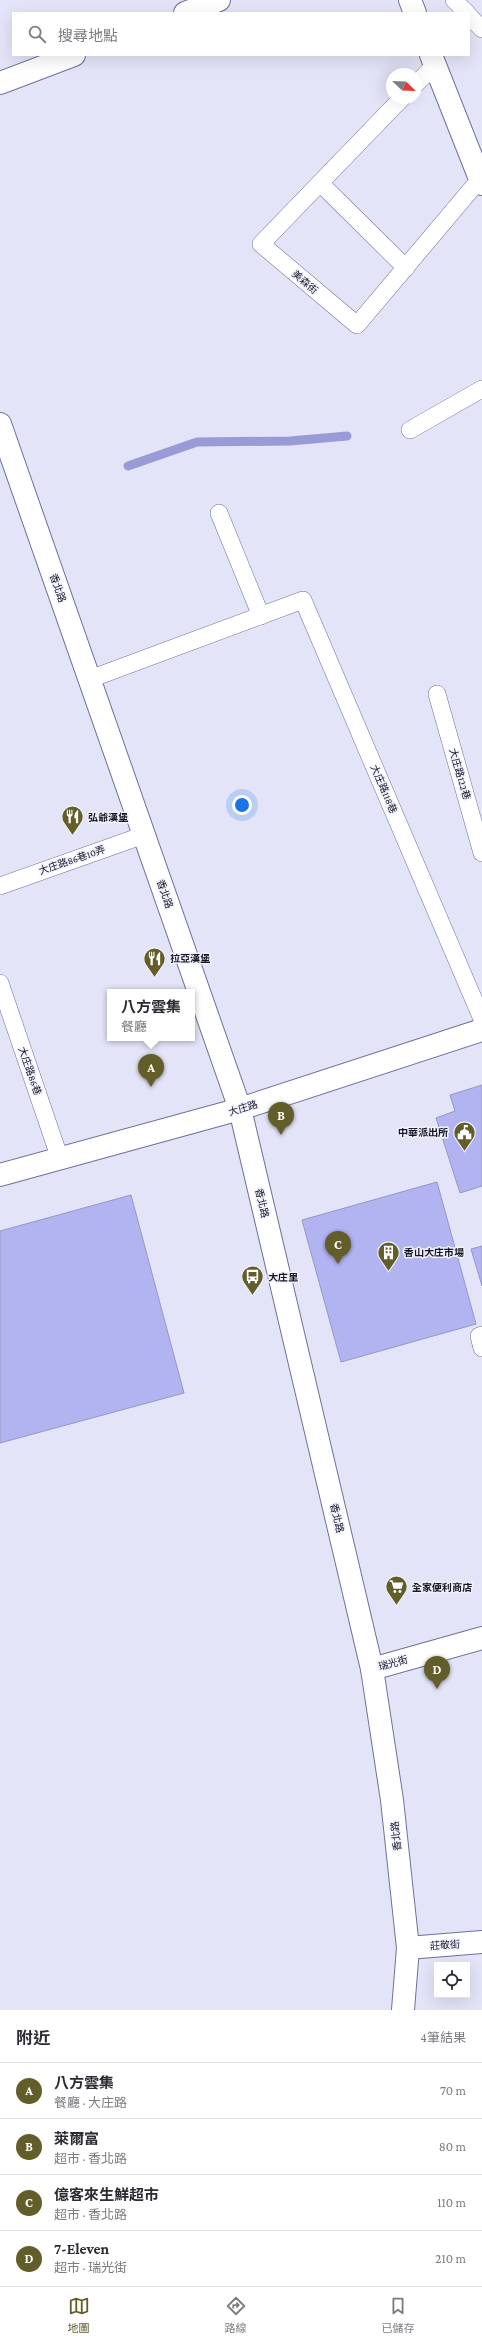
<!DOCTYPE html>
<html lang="zh-TW">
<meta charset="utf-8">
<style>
:root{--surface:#fff;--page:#f2f2f3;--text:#2b2b33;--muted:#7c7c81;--line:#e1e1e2;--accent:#635d29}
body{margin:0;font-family:"Crimson Pro","Noto Sans TC",serif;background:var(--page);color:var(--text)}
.controls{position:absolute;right:12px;bottom:12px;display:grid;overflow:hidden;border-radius:0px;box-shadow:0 4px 16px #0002}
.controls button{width:36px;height:36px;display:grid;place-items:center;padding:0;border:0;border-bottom:1px solid var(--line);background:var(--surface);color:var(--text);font:20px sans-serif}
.compass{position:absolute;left:386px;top:68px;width:36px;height:36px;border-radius:50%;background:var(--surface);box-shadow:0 4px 16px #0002;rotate:113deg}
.you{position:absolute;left:242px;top:805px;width:14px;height:14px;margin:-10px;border:3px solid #fff;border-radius:50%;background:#1a73e8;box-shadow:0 0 0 6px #1a73e833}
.badge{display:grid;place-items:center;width:26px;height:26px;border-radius:50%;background:var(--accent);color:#fff;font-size:13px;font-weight:700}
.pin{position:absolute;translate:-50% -33px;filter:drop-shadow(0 1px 2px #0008)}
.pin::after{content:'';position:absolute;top:21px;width:14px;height:12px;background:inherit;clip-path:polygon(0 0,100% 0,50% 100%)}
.popup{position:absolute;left:107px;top:989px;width:88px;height:52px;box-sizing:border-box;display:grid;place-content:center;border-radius:0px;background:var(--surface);filter:drop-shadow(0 1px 3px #0005);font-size:13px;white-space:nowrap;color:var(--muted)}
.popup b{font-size:15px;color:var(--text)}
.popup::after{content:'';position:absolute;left:50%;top:100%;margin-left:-8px;border:8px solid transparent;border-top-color:var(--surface)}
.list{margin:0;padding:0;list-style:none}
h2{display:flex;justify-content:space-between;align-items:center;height:52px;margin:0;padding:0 16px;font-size:17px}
h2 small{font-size:13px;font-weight:400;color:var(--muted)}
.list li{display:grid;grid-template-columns:26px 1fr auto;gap:12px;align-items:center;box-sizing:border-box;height:56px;padding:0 16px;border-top:1px solid var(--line)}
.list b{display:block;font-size:15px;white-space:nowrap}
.list p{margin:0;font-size:13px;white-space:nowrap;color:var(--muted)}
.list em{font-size:13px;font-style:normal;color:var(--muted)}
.icon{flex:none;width:22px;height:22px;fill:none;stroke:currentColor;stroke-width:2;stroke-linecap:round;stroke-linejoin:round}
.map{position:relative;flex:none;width:482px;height:2010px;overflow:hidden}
.search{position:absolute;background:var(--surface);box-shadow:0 4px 16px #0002;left:12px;right:12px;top:12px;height:44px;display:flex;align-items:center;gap:10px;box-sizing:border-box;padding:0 14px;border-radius:0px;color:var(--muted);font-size:15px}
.sheet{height:276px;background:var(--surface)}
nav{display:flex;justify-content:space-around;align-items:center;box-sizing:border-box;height:56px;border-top:1px solid var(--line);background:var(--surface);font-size:11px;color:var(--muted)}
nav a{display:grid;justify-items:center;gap:2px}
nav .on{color:var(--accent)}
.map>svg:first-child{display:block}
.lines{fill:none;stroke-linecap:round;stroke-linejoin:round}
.stream{stroke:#999bd6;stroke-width:9}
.building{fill:#b2b4f1;stroke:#9597c4}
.service-casing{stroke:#6f709b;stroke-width:18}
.minor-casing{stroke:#6f709b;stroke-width:24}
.tertiary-casing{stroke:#6f709b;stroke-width:24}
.service{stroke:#fff;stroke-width:17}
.minor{stroke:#fff;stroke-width:22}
.tertiary{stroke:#fff;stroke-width:22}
.labels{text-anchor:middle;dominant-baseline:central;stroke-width:3;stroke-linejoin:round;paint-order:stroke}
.street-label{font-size:10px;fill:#151526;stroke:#f1f2fc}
.poi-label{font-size:10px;font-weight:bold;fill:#151526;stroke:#f1f2fc;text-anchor:start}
</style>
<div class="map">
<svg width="482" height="2010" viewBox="0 0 482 2010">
<rect width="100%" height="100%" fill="#e3e4f8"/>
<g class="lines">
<polyline class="stream" points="128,466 197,442 290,441 347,436"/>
</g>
<g class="building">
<polygon points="482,1085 482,1186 460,1193 436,1118 455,1111 450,1095"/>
<polygon points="437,1182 476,1324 341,1362 302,1220"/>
<polygon points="131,1195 184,1393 0,1443 0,1231"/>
<polygon points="482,1246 482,1286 471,1249"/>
</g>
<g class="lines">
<defs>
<g id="service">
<polyline points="454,0 467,13"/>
<polyline points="469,16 482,29"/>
<polyline points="416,84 435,65"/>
<polyline points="402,98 261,244 357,325 480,179"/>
<polyline points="320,183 406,268"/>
<polyline points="410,430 482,389"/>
<polyline points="219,513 261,616"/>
<polyline points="90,679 303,600 482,1019"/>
<polyline points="437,694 482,853"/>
<polyline points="0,886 144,835"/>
<polyline points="0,983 60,1159"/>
<polyline points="482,1335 479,1336 482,1348"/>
</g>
<g id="minor">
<polyline points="410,0 415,13"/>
<polyline points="431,55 482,184"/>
<polyline points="372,1669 482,1638"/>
<polyline points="408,1948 482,1942"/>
</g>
<g id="tertiary">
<polyline points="185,13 219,0"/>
<polyline points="0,83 74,55"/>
<polyline points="0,424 240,1109 372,1669 392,1800 408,1948 403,2010"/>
<polyline points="0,1175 240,1109 482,1030"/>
</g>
</defs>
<use href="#service" class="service-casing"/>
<use href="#minor" class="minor-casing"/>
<use href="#tertiary" class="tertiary-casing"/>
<use href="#service" class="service"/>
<use href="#minor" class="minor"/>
<use href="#tertiary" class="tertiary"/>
</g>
<defs>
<symbol id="restaurant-pin" viewBox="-11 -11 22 30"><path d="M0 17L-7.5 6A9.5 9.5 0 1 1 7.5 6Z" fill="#635d29" stroke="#f1f2fc"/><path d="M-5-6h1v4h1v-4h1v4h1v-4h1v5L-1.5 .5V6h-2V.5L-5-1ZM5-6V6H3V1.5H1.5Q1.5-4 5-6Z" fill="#fff"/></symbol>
<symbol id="civic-pin" viewBox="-11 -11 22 30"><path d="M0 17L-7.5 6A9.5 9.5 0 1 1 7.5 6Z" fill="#635d29" stroke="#f1f2fc"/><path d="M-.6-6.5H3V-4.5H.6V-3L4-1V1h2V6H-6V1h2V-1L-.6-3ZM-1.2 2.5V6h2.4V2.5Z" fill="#fff"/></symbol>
<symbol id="building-pin" viewBox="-11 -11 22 30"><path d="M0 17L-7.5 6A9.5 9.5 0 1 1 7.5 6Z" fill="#635d29" stroke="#f1f2fc"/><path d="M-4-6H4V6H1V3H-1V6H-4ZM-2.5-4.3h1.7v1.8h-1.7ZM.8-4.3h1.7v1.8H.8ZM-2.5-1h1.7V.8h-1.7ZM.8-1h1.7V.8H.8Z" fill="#fff"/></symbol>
<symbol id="bus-pin" viewBox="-11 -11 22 30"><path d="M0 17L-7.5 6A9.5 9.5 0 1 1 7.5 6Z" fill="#635d29" stroke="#f1f2fc"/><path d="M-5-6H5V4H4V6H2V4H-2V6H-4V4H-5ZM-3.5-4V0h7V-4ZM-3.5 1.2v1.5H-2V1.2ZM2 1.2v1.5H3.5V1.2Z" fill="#fff"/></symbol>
<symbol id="supermarket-pin" viewBox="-11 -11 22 30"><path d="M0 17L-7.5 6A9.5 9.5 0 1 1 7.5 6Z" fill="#635d29" stroke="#f1f2fc"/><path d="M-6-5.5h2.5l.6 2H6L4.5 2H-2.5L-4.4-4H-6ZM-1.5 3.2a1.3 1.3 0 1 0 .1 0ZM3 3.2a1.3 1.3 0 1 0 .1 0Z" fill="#fff"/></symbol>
</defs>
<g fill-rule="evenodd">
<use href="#restaurant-pin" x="60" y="804" width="25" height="34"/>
<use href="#restaurant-pin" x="142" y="946" width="25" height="34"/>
<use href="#civic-pin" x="452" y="1120" width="25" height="34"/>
<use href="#building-pin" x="376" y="1240" width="25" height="34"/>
<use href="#bus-pin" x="240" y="1264" width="25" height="34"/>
<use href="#supermarket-pin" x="384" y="1574" width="25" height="34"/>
</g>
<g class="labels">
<g class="street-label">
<text transform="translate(305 282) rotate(40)">美森街</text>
<text transform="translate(58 588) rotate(71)">香北路</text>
<text transform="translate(460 774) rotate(74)">大庄路122巷</text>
<text transform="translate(384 789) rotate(67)">大庄路118巷</text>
<text transform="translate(72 860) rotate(-19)">大庄路86巷10弄</text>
<text transform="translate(165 894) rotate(71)">香北路</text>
<text transform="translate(30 1071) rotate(71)">大庄路86巷</text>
<text transform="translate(243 1108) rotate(-17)">大庄路</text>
<text transform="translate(262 1203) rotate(77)">香北路</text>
<text transform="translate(337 1518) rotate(77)">香北路</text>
<text transform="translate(393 1663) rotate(-15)">瑞光街</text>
<text transform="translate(396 1836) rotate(-96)">香北路</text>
<text transform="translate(445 1945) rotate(-4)">莊敬街</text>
</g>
<g class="poi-label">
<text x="88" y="817">弘爺漢堡</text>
<text x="170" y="958">拉亞漢堡</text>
<text x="448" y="1132" text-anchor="end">中華派出所</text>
<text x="404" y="1252">香山大庄市場</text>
<text x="268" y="1277">大庄里</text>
<text x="412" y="1587">全家便利商店</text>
</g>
</g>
</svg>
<div class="controls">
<button><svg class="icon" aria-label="locate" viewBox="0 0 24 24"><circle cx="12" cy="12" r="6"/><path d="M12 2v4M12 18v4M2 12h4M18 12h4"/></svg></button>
</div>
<svg class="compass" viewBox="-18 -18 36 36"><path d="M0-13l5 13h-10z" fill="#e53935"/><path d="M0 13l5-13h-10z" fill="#7c7c81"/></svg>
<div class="you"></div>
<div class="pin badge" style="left:151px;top:1087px">A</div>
<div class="popup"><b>八方雲集</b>餐廳</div>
<div class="pin badge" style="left:281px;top:1135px">B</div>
<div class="pin badge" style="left:338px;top:1264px">C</div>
<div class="pin badge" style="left:437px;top:1689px">D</div>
<div class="search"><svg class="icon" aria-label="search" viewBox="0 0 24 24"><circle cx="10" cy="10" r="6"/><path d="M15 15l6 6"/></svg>搜尋地點</div>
</div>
<section class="sheet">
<h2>附近<small>4筆結果</small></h2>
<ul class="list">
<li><span class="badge">A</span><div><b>八方雲集</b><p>餐廳 · 大庄路</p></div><em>70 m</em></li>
<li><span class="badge">B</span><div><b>萊爾富</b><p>超市 · 香北路</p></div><em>80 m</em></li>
<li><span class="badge">C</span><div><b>億客來生鮮超市</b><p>超市 · 香北路</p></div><em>110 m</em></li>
<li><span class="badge">D</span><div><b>7-Eleven</b><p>超市 · 瑞光街</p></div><em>210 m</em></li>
</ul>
</section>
<nav>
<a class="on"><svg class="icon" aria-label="map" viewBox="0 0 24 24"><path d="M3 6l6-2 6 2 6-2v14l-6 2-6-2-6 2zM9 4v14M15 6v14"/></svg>地圖</a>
<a><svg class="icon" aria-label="directions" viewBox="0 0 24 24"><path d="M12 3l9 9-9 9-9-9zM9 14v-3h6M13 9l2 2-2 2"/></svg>路線</a>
<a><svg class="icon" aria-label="saved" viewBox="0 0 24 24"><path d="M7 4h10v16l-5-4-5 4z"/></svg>已儲存</a>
</nav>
